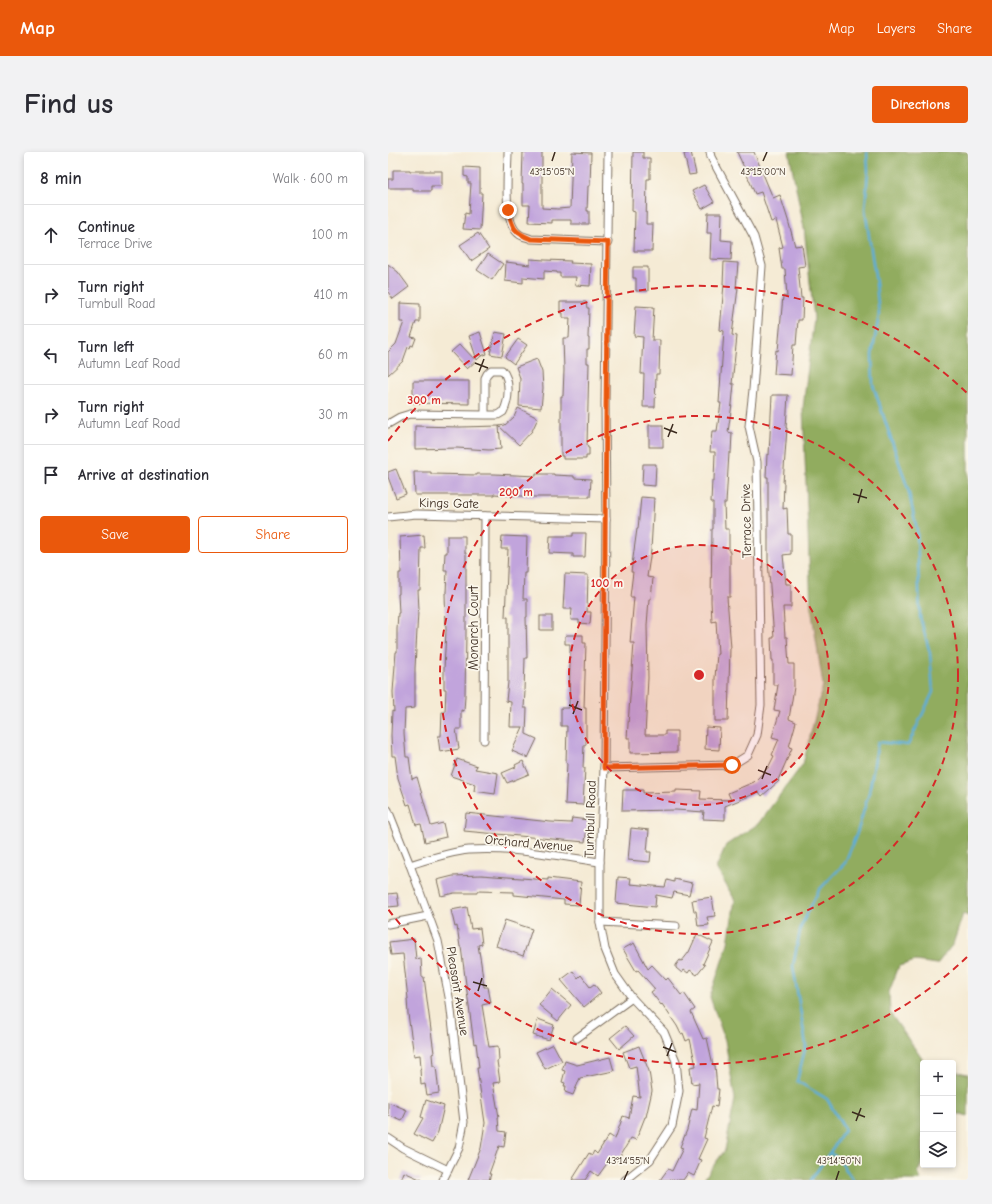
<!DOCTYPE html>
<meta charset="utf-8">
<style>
:root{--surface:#fff;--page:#f2f2f3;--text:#2b2b33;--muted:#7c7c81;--line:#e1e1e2;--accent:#ea580c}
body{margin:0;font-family:"Comic Neue",sans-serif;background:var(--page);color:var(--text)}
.controls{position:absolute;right:12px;bottom:12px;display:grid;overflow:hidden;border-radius:4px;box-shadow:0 2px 6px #0003}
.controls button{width:36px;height:36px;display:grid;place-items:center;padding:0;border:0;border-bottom:1px solid var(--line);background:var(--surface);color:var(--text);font:20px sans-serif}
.stop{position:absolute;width:12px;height:12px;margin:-9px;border:3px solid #ea580c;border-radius:50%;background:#fff}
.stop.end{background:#ea580c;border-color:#fff;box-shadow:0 1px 4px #0008}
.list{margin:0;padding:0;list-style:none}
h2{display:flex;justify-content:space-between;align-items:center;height:52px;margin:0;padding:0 16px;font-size:17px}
h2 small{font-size:13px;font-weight:400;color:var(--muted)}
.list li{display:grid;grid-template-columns:26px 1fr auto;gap:12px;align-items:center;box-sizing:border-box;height:60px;padding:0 16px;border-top:1px solid var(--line)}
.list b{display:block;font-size:15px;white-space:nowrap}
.list p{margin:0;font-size:13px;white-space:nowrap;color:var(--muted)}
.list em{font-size:13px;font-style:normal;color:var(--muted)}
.actions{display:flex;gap:8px;padding:12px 16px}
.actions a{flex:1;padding:9px 0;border:1px solid var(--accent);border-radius:4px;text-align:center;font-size:14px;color:var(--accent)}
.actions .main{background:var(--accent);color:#fff}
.icon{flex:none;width:22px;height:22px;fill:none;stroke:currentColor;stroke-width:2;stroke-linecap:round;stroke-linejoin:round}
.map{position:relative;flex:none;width:580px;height:1028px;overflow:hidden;border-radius:4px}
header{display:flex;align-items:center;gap:24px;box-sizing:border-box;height:56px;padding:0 20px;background:var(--accent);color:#fff}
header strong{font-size:19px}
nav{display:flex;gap:22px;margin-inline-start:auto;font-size:14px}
.intro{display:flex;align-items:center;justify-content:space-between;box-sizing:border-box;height:96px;padding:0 24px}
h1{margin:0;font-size:28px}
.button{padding:10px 18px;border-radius:4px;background:var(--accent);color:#fff;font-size:14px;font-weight:700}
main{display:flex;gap:24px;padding:0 24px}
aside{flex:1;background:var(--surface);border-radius:4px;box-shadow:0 2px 6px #0003}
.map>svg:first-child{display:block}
.forest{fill:#91ac5e;stroke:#666b3e}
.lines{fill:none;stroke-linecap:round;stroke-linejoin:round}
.stream{stroke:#5cadd7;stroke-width:2.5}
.building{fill:#c1a4dc}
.minor-casing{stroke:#7c6e5e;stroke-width:9}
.minor{stroke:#fff;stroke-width:7}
.route{stroke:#ea580c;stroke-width:5}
.ticks{fill:none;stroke:#3b2a1e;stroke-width:1.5}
.ring{fill:none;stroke:#d62828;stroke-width:2;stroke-dasharray:7 5}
.labels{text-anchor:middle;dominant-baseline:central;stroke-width:3.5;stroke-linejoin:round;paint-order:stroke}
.street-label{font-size:13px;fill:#3b2a1e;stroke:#fbf7ec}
.ticks-label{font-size:10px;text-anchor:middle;fill:#3b2a1e;stroke:#fbf7ec;stroke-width:3.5;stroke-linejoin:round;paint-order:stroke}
.centre{fill:#d62828;stroke:#fbf7ec;stroke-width:2}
.ring-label{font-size:12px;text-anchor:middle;font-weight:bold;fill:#d62828;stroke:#fbf7ec;stroke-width:3.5;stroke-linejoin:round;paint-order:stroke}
</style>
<header>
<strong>Map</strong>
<nav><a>Map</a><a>Layers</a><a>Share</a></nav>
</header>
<div class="intro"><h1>Find us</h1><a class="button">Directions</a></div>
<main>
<aside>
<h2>8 min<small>Walk · 600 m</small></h2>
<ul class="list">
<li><svg class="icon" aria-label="ahead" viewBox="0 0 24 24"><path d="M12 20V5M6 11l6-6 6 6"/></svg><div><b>Continue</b><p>Terrace Drive</p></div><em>100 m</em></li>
<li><svg class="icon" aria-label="right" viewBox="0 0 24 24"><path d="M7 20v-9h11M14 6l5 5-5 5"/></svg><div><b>Turn right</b><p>Turnbull Road</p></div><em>410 m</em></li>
<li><svg class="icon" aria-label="left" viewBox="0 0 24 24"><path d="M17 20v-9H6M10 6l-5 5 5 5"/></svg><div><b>Turn left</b><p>Autumn Leaf Road</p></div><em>60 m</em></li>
<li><svg class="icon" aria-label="right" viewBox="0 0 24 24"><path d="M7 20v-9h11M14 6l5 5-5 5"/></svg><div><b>Turn right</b><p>Autumn Leaf Road</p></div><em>30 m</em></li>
<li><svg class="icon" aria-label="arrive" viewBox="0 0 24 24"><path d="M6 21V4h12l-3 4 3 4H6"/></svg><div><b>Arrive at destination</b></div></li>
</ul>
<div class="actions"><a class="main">Save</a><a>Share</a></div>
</aside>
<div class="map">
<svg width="580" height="1028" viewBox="0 0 580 1028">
<rect width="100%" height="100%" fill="#fbf7ec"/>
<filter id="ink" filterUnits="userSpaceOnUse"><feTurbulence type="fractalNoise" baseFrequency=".025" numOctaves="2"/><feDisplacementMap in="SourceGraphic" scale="8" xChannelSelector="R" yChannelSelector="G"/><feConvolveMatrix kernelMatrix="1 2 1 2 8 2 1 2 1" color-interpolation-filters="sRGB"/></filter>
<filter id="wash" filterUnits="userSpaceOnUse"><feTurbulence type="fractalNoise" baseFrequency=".012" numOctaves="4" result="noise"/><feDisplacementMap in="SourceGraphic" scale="16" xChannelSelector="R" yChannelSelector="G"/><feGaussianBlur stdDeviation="0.9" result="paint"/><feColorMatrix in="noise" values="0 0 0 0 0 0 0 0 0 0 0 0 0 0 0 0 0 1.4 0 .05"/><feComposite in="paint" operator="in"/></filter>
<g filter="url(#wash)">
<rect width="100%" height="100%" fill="#f5ebd5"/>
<g class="forest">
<polygon points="401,0 580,0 580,764 575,762 565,792 549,812 527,809 511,814 501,840 502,861 537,911 535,911 535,1009 530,1020 533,1028 315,1028 337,998 347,947 337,888 322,845 340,791 347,748 328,716 338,693 370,672 415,612 435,533 423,455 415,256 426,166 416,76"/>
<polygon points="565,919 580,922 580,964 573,962 565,962"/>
</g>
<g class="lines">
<g class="stream">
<polyline points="442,1001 450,1006 465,1028"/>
<polyline points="423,1028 457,978 439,947 409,929 418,893 405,814 413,774 431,738 457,711 469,681 481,641 490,590 520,593 545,540 542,501 532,465 529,378 520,337 485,233 484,203 491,163 488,131 477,57 480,19 479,0"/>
</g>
</g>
<g id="blocks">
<g class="building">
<polygon points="135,0 154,0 154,56 170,57 182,56 184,0 203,1 202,34 200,34 199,59 201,59 201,72 183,72 183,68 164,68 164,71 141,70 142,53 135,53 135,32 134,32"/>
<polygon points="245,0 255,0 255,6 262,6 262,27 259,27 258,72 265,72 264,99 246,99 247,60 244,59"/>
<polygon points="303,0 308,22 301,23 296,2"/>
<polygon points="349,0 366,0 385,46 392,43 400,68 407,94 414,93 417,114 410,115 413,146 415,146 414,168 410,168 408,193 405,193 403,223 386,222 388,198 390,199 395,144 399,145 397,117 394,117 391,96 395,95 388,68 383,70 373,40 367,42 354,11 355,10 354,11"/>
<polygon points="76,15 92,16 92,41 94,41 92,78 75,77 77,61 81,62 83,31 80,31 80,25 76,24"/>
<polygon points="5,18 22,18 22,19 54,19 54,34 43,34 43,39 25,39 25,36 0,36 0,27 5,27"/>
<polygon points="316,33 326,50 314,57 304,39"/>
<polygon points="320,61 334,61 333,88 344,89 343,108 322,107 323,81 319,81"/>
<polygon points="90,81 101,97 83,109 72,93"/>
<polygon points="100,102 115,112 104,128 89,118"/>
<polygon points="142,107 157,108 183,109 182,111 203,112 202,134 187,133 188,125 172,125 172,121 169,121 169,120 156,119 156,127 135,125 135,131 117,129 118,110 142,113"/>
<polygon points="336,110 350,111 348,136 350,136 344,183 349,184 344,232 346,232 344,252 340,280 344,281 343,301 341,301 338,351 336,351 337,377 341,377 341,400 342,400 342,445 339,445 343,496 342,496 340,569 327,569 327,526 329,502 330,502 328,469 324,470 323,449 324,377 325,377 325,350 323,350 324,328 326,328 327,300 322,300 324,279 329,279 333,251 331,251 336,179 332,178 336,132 335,132"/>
<polygon points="0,112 10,120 21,135 5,147 0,140"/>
<polygon points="245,115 260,115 260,139 248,139 248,126 245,126"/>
<polygon points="172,150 198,150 199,156 201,156 200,186 201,186 201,197 199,197 199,211 201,211 199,292 200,296 201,296 201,304 198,304 198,307 175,307 175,304 173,304 173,244 175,244 176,218 175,186 181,186 182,166 175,166 175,161 172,161"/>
<polygon points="12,151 32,152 32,170 28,170 23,185 28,186 25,194 23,193 22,196 20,195 15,209 0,223 0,200 8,192 16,170 12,170"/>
<polygon points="248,154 266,155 264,188 272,188 271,222 268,222 267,255 255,255 256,222 253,222 255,185 246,184"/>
<polygon points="92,180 99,202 93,204 89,208 81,184"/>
<polygon points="107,180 118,182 114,204 102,202"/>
<polygon points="130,187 139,193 126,212 117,205"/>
<polygon points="72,192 88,209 79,217 63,200"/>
<polygon points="149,207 154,220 155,236 153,256 131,254 132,226 128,215"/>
<polygon points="25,229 81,229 81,252 25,251"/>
<polygon points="384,243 400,243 398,276 399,276 395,331 396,331 395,357 399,356 400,382 403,382 403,402 395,403 398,432 403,432 403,455 395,455 397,485 399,485 401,512 406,512 406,535 401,567 408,570 401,595 404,596 390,628 391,629 374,644 371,640 337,654 337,668 315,667 316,660 288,658 234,659 235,638 255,638 255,641 288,640 288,638 313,639 312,647 343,648 340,641 366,630 380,616 386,604 384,603 391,587 384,585 392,559 386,558 390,533 385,533 385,508 384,508 383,486 386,486 380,409 380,325 378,325 379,302 381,303"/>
<polygon points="130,256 150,266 144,279 131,293 111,274 117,273 126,265"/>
<rect x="261" y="273" width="14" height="22"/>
<polygon points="27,274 72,275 111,274 113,297 101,298 69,296 27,297"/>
<polygon points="255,312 268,312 267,334 254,333"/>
<polygon points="8,317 18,342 8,346 0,325 0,320"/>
<polygon points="26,320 43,320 43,322 89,323 89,322 106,322 148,324 148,322 166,322 166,323 186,324 186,326 203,327 202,345 147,345 106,342 106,343 27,343"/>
<polygon points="253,345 266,346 263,398 259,425 265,426 263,447 261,447 259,473 260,526 257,583 277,583 277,579 289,579 289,600 242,601 242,586 239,586 246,491 242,491 246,445 242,445 245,420 243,420 249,377 250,377"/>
<polygon points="185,381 198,381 197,405 185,405 185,402 161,401 162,384 185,384"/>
<polygon points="36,383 37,396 33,396 32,438 30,438 31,458 30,459 27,516 27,556 17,557 16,581 18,605 21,605 24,627 29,625 43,674 55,671 58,685 37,690 33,672 28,673 22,652 19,653 10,626 7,604 4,604 3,583 4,559 6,560 5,540 8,500 9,500 9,477 10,461 11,461 10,442 11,442 11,421 13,421 12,385"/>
<polygon points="59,384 77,384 77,401 78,401 78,481 77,544 76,559 73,558 73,577 68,577 71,597 52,600 50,584 53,584 54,560 57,560 58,537 56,537 56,517 58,478 57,441 58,441 59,418 56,418 57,401 59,401"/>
<polygon points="114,384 139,385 138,421 136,421 135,447 139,447 139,465 138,465 139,506 137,506 136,539 137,539 136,556 139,556 138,582 149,587 140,606 124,599 135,575 122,575 123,550 118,549 120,530 120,465 117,465 118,443 120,397 113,397"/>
<polygon points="177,422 200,423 199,460 203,460 202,472 191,471 191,468 183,468 184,457 175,457"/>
<rect x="152" y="464" width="12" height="14"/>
<polygon points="179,483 195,483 195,491 198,491 196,556 198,556 198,593 196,593 195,616 197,616 195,653 177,652 179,611 178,611 179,574 173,574 173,556 181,556 182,508 182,492 177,492 177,484"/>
<polygon points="318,575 332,576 331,598 317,597"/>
<polygon points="69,607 89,614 87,617 110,621 107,642 86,639 87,632 63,624"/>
<polygon points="135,609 141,622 119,631 114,621 128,615 127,613"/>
<polygon points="78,661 163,670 183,671 184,666 200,668 197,690 76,679"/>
<polygon points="243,676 261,678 259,700 263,700 262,710 240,708"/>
<polygon points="93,723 160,728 160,726 193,730 191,753 176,752 176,748 126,743 126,740 89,739 89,741 66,741 53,744 49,728 65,724"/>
<polygon points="230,725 243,726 242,732 277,735 279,728 286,730 286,727 304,731 301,743 286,740 284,746 268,743 267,755 228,751"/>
<polygon points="9,741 11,754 0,755 0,742"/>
<polygon points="324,745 327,764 319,765 321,773 310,774 308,759 306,759 304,748"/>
<polygon points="79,755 83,777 92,776 94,792 90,793 93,811 96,835 100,835 103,851 94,853 101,895 110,894 111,908 109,909 112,930 105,931 111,965 110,965 111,979 118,980 116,995 111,994 101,1022 103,1022 101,1028 80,1028 93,996 97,971 89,916 91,916 88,891 86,892 84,877 73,795 72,795 69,774 67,775 63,758"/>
<polygon points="117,768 144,777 135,804 108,794"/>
<polygon points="309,782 325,790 315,812 317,813 309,823 302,818 300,821 296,818 294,821 288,816 288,813 292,808 294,809 301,800"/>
<polygon points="26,787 28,807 33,806 34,825 36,825 46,901 44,902 45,914 48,914 51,941 39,943 37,932 33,933 32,917 33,916 32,903 26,904 20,862 19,847 20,847 15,802 3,803 1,790"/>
<polygon points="246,791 260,817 264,813 278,828 280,826 293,843 296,841 307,857 303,860 315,887 319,886 325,913 327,913 329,937 331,937 329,955 324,954 316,986 319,987 310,1007 313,1008 306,1024 300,1021 295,1028 272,1028 280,1017 284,1019 295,996 292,995 299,978 304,957 309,958 311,931 304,932 302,915 308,914 302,887 298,889 295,881 293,882 289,874 274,852 273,853 263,840 267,837 250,818 248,819 235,797"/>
<polygon points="185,819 190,826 193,823 202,835 206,832 213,841 196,855 173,828"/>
<polygon points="164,837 183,853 170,869 151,853"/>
<polygon points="150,867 166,873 161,888 145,883"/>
<polygon points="237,874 246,884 231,897 222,886"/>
<polygon points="165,892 174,909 157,917 148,900"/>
<polygon points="251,894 261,919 264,939 258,965 257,965 248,988 243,986 229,1009 223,1006 210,1024 203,1019 197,1028 184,1028 201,1001 204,1003 206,999 209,1002 221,983 227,987 235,964 241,966 245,944 252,945 248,914 241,916 235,900"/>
<polygon points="222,905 226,919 192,926 185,943 177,940 178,934 176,934 177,931 174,930 177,919 174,918 177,909 189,913"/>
<polygon points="38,948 56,954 50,980 44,991 26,982 35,966 33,965"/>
<polygon points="0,950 19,958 14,969 0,963"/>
<polygon points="16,1020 34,1028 13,1028"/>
</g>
</g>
</g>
<g filter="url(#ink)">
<use href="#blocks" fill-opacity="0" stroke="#7c6e5e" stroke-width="1"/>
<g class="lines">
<defs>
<g id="minor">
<path d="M120 0C120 20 114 70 131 82 134 85 140 85 143 87L220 90"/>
<polyline points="220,0 217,252 218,367 216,616 212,710 212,770 217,797 227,822 244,846 276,880 288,909 291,939 284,974 262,1008 237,1028"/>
<path d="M0 272 12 265 22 262 97 263H110L115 260C121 249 123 228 114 218H103L99 222 97 226V263"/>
<polyline points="0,365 28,362 218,367"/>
<polyline points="96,588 97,364"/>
<polyline points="216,616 344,613 360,603 369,583 373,553 369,310 361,274 365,238 374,114 366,85 323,5 322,0"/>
<polyline points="0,658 22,713 50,789 62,850 76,970 71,996 55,1028"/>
<path d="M22 713C41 707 61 700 81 698 124 695 170 704 212 710"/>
<polyline points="212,770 288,774"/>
<polyline points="0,772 40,764"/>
<polyline points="189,886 244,846"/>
<polyline points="0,986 15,996 60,1018"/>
</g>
</defs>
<use href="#minor" class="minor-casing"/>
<use href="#minor" class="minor"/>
</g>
</g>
<g class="lines" filter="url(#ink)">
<path class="route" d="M120 58C125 76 125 80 143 87L220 90C217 265 217 441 216 616L344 613"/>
</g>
<path class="ticks" d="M164 9 167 0M375 9 379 0M87 211 100 216M91 220 96 207M276 276 289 281M280 285 285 272M465 342 479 346M470 351 474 337M181 553 194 558M185 562 190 549M370 618 383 623M374 627 379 614M85 830 99 834M90 839 94 826M275 895 288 900M279 904 284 891M464 960 477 965M468 969 473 956M236 1028 240 1019M448 1028 451 1019"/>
<circle cx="311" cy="523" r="130" fill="#d62828" fill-opacity=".12"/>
<g class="ring">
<circle cx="311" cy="523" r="130"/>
<circle cx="311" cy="523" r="259"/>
<path d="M579 805A389 389 0 0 1 0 757M0 289A389 389 0 0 1 579 241"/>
</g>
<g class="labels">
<g class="street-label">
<text transform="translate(61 351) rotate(1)">Kings Gate</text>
<text transform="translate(358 369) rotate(-91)">Terrace Drive</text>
<text transform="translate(85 476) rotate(-90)">Monarch Court</text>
<text transform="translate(202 667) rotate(-88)">Turnbull Road</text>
<text transform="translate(141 691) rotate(5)">Orchard Avenue</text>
<text transform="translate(70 839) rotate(81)">Pleasant Avenue</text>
</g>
</g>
<g class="ticks-label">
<text x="164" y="23">43°15'05"N</text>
<text x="375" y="23">43°15'00"N</text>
<text x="240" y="1012">43°14'55"N</text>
<text x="451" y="1012">43°14'50"N</text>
</g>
<circle cx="311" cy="523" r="6" class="centre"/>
<g class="ring-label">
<text x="36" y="252">300 m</text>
<text x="128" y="344">200 m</text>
<text x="219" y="435">100 m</text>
</g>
</svg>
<div class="controls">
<button>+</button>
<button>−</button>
<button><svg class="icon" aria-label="layers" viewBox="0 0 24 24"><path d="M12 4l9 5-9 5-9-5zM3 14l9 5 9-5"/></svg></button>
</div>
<div class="stop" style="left:344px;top:613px"></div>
<div class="stop end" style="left:120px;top:58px"></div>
</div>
</main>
